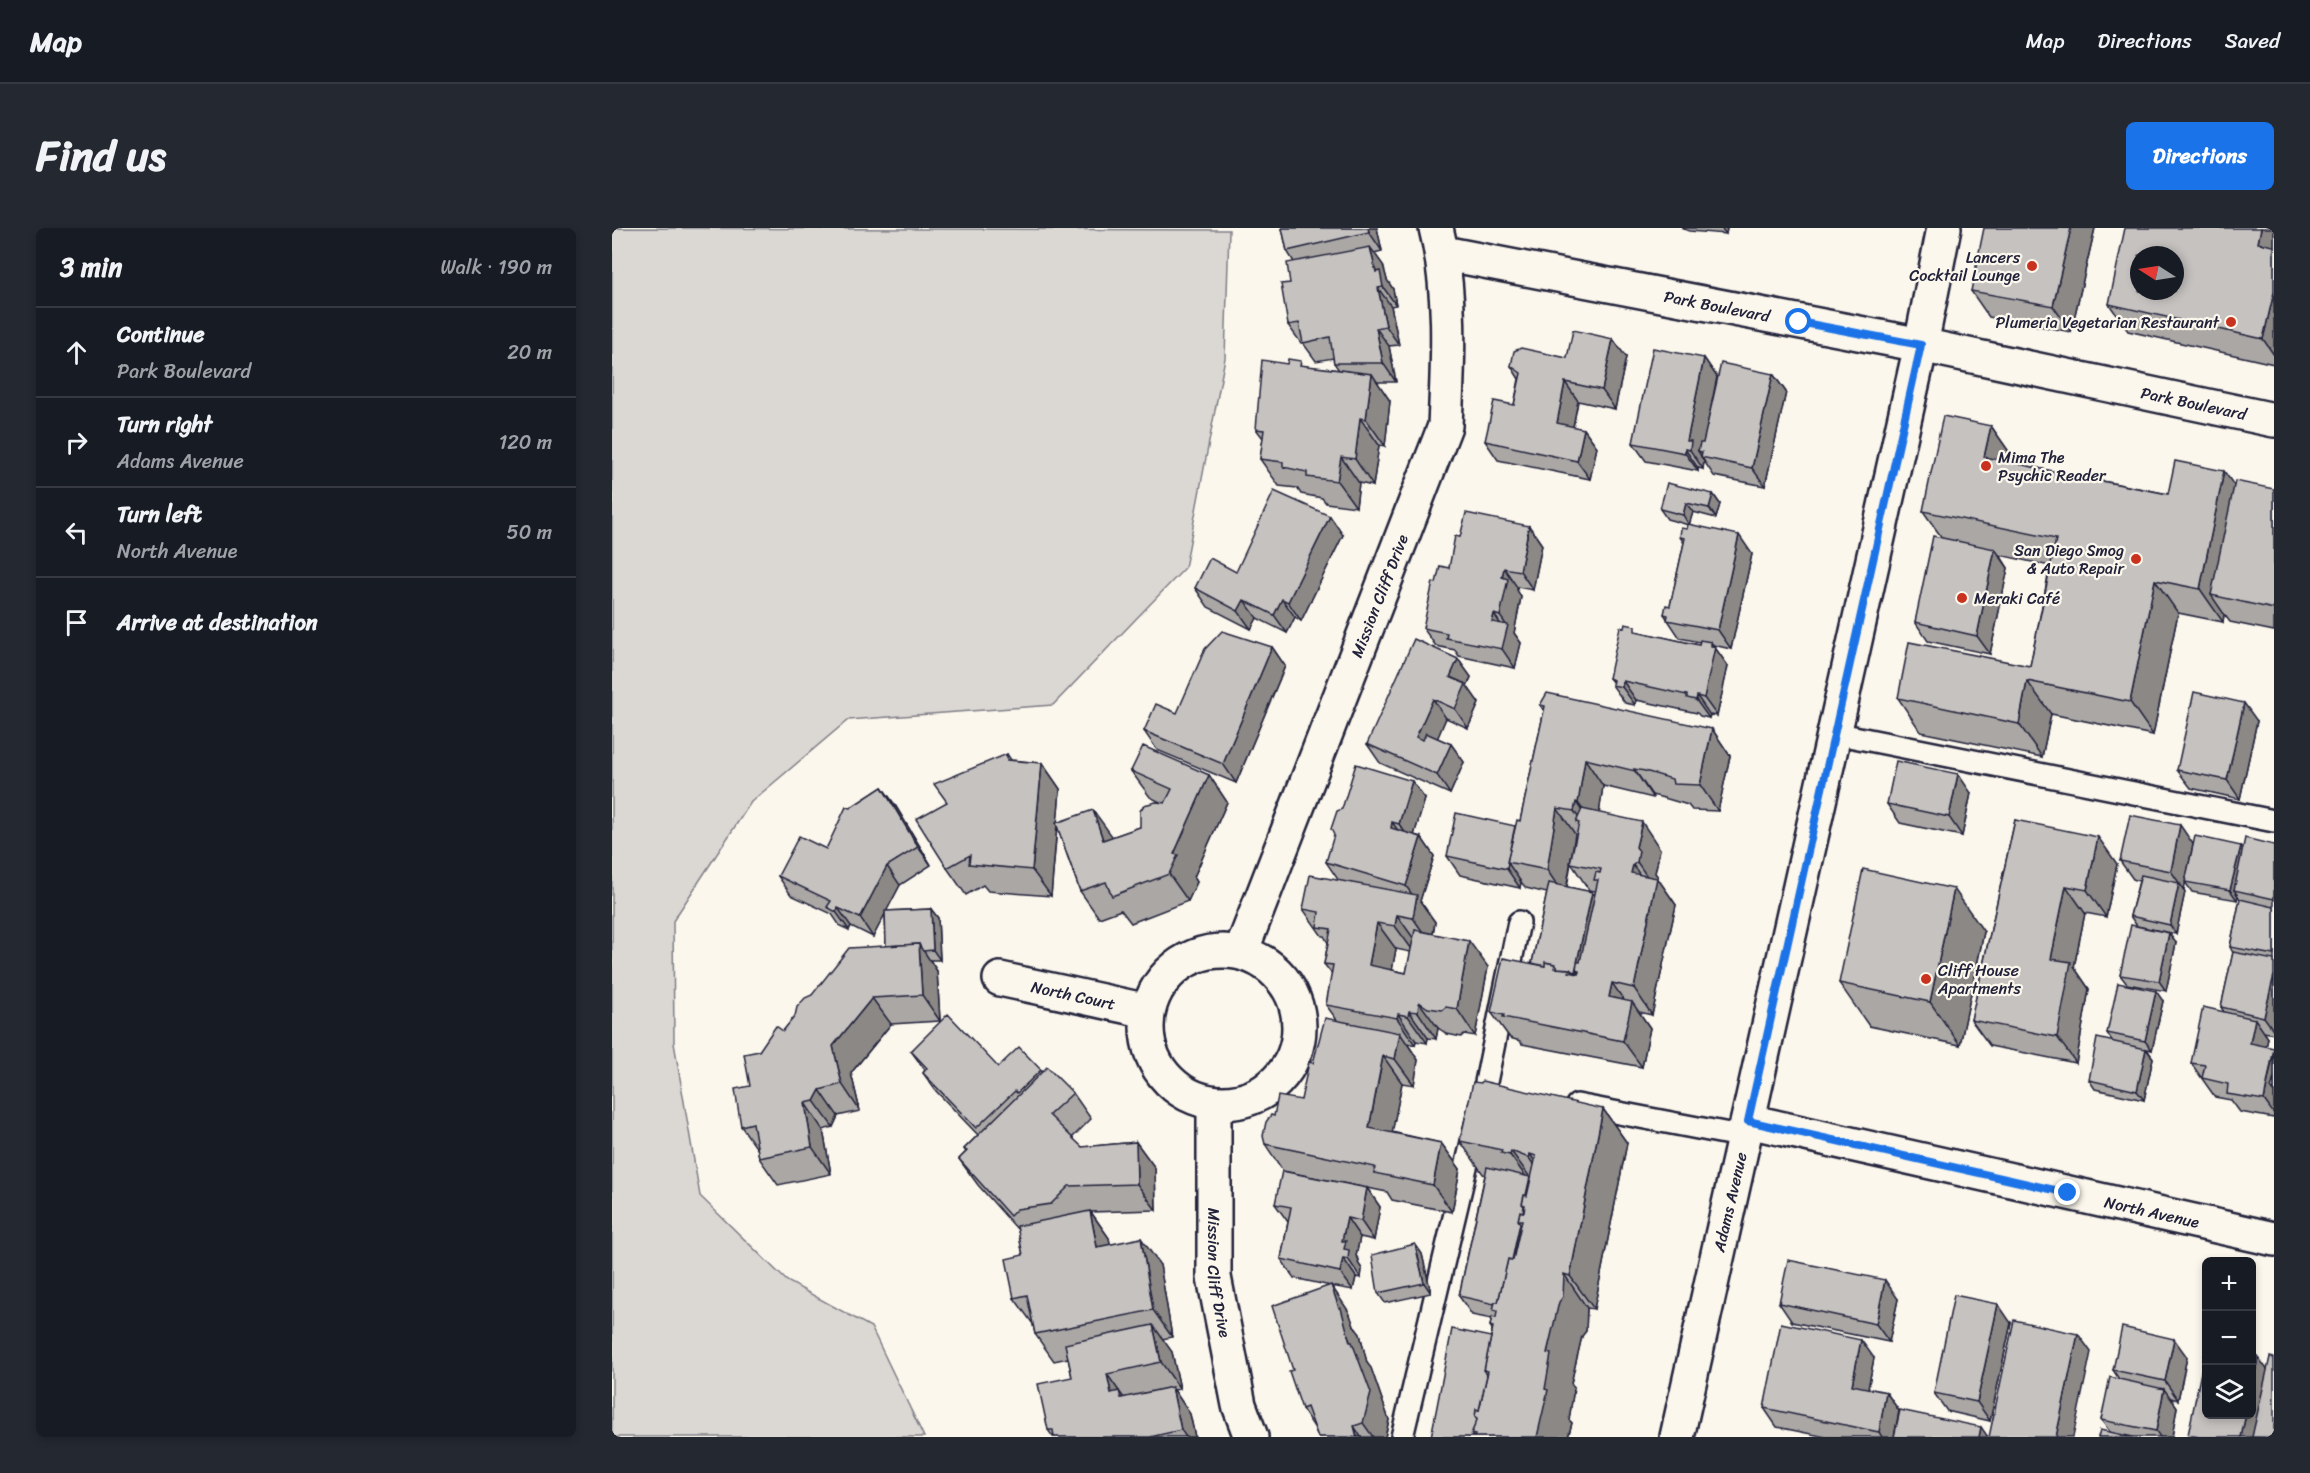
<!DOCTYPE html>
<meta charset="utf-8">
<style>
:root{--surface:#171b24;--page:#242831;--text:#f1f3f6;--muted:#9ea1a6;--line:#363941;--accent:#1a73e8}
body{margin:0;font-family:Sriracha,sans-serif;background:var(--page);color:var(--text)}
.controls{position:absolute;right:18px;bottom:18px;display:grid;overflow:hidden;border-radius:9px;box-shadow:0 3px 9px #0003}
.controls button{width:54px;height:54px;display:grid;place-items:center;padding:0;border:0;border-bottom:2px solid var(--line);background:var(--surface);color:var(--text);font:30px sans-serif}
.compass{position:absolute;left:1518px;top:18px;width:54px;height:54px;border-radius:50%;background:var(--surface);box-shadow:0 3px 9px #0003;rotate:282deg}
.stop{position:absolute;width:18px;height:18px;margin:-14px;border:4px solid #1a73e8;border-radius:50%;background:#fff}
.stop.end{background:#1a73e8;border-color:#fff;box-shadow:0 2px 6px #0008}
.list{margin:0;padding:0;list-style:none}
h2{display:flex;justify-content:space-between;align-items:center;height:78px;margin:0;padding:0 24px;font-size:26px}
h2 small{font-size:20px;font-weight:400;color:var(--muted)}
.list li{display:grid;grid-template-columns:39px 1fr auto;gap:18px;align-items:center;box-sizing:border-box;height:90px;padding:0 24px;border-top:2px solid var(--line)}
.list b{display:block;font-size:22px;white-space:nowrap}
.list p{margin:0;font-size:20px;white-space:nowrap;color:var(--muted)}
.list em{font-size:20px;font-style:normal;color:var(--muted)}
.icon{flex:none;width:33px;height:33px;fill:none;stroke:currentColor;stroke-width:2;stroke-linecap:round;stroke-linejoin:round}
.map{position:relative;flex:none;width:1662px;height:1209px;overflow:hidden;border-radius:9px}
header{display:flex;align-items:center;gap:36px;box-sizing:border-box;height:84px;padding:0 30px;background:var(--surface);border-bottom:2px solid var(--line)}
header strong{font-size:28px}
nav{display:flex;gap:33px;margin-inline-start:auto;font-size:21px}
.intro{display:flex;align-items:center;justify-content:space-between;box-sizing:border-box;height:144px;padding:0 36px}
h1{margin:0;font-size:42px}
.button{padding:15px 27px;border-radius:9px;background:var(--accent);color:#fff;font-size:21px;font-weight:700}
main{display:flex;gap:36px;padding:0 36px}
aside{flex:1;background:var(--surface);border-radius:9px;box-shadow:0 3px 9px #0003}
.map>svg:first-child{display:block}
.green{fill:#dbd8d3;stroke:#7e7d87;stroke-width:1.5}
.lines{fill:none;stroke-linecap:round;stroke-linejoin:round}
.lane-casing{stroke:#22223b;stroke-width:26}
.street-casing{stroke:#22223b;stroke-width:38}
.secondary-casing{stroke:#22223b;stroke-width:38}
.lane{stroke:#fbf7ec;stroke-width:21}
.street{stroke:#fbf7ec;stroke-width:33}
.secondary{stroke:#fbf7ec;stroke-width:33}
.wall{fill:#aaa7a5;stroke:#22223b;stroke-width:1.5;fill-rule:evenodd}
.shaded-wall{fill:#8b8886;stroke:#22223b;stroke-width:1.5}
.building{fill:#c6c2c0;stroke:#22223b;stroke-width:1.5;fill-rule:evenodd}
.route{stroke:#1a73e8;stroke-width:8}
.poi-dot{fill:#c8321e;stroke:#fbf7ec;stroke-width:2}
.labels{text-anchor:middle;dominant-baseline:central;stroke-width:4.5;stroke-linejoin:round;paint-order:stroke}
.poi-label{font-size:16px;fill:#22223b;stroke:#fbf7ec;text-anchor:end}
.street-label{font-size:16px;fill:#22223b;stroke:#fbf7ec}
</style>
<header>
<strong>Map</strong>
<nav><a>Map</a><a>Directions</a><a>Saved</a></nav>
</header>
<div class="intro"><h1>Find us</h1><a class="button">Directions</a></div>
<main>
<aside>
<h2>3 min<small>Walk · 190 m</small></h2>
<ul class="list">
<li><svg class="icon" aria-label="ahead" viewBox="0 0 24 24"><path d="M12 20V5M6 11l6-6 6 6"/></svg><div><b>Continue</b><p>Park Boulevard</p></div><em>20 m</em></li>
<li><svg class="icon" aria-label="right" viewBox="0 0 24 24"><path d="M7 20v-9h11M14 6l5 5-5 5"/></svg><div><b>Turn right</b><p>Adams Avenue</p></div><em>120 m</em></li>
<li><svg class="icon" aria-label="left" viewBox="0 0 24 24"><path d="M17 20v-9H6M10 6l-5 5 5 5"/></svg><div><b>Turn left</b><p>North Avenue</p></div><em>50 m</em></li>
<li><svg class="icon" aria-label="arrive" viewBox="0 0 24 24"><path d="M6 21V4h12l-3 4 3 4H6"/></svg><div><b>Arrive at destination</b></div></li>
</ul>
</aside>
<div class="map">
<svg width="1662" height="1209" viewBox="0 0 1662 1209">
<rect width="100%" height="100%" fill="#fbf7ec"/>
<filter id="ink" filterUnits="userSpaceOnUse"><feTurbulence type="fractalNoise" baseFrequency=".0167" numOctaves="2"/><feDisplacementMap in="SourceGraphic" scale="12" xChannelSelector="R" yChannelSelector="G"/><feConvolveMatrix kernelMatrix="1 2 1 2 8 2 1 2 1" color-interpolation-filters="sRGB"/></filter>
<g filter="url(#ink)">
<polygon class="green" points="0,0 617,2 613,130 573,340 441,477 236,492 139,574 61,693 62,815 88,968 175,1053 259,1099 312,1209 0,1209"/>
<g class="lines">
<defs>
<g id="lane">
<polyline points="1222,505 1662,593"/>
<polyline points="965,877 1133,909"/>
<polyline points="790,1209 873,859 907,694"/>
</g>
<g id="street">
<path id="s1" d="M831 25 1309 117 1065 1209"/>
<circle cx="611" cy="799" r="76"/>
<path id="s2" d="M629 724 833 198C836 133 840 63 824 0"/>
<path id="s3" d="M388 751 536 783"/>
<path id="s4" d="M602 877V1049L627 1177 639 1209"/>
<path id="s5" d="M1136 893 1662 1011"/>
</g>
<g id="secondary">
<path id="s6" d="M1332 0 1309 117 1662 192"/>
</g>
</defs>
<use href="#lane" class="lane-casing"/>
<use href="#street" class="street-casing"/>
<use href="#secondary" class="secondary-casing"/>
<use href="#lane" class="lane"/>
<use href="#street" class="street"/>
<use href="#secondary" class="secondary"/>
</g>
<g class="wall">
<polygon points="670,0 765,0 770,23 762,25 771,37 775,52 781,61 784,77 779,78 787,117 777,118 784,154 765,154 778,173 773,218 767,217 761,258 747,255 744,279 714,275 710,270 689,266 685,260 667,258 648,231 651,210 644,201 692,138 727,142 722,135 721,130 704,133 691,115 689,115 676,97 678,55 682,34 675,23"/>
<polygon points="1069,0 1115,0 1114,6 1077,3"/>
<polygon points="1483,0 1459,104 1377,89 1359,63"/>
<polygon points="1662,0 1662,136 1516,103 1497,76"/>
<polygon points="1014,129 1003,181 966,173 961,199 972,201 985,219 978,251 886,232 873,213 902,177 907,151 899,138 955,130"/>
<polygon points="1092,130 1105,149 1092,214 1161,146 1174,164 1153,258 1102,248 1092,233 1091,241 1086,240 1086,243 1034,233 1021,215"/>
<polygon points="1379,198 1402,231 1401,235 1556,266 1622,258 1662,261 1662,403 1618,394 1612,386 1611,394 1566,385 1541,507 1439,486 1430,529 1309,504 1286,470 1418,438 1438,338 1388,327 1396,340 1378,426 1316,413 1303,394 1330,310 1311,283"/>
<polygon points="1101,266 1108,276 1104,290 1081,284 1077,297 1055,291 1048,281"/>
<polygon points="917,298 930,317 921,362 905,359 905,362 909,369 902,405 909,415 903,440 847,428 843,422 824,418 811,400 837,340 848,309"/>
<polygon points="731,307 689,393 683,389 675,405 645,390 639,401 596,379 583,360 624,344"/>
<polygon points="1068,309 1140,326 1119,421 1101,417 1116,438 1105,488 1098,487 1097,490 1088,488 1085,485 1024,472 1023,477 1013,475 1000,457 1001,455 997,450 1027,404 1087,417 1088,414 1068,410 1052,386 1058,378 1072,315"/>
<polygon points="660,419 673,438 624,555 545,522 532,503 565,485"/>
<polygon points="846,431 859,449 855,458 867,475 856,500 834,490 825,510 839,516 852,534 838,566 768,535 755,516"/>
<path d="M928 477 1100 501 1118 528 1106 583 1080 582 1076 577 1052 570 1040 567 1041 570 991 558 987 585 1048 621 1043 645 1046 649V651L1064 677 1040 787 1027 784 1038 800 1030 839 910 816 908 813 898 810 879 784 921 736 920 735 935 665 914 660 909 654 908 660 848 647 835 628 903 598 908 593 932 483ZM959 635 977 662 984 663 982 668 980 664 955 659Z"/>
<polygon points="1645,493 1628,571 1579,560 1565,542"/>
<polygon points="395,526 399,532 430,535 448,561 445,595 500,609 528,599 550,575 538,569 519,543 597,547 615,574 582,649 585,654 576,673 519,695 509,682 487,690 468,663 445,599 439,668 376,663 371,657 354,667 335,640 335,574"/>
<polygon points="270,559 283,577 319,637 288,657 274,683 319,681 326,690 328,732 318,732 325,743 328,793 279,796 239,845 248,883 226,888 221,899 211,902 219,946 166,957 147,930 146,922 129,898 138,858 147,823 171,803 200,767 274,718 273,685 261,709 239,698 237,702 228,698 220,686 179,667 166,648 214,621 238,580"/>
<polygon points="1359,565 1350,608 1288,595 1275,576"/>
<path d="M813 571 802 607 809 609 822 628 808 673 823 694 821 706 876 739 863 808 852 806 849 809 835 806 826 800 824 811 816 810 815 815 804 813 803 817 795 815 806 832 802 857 790 855 780 904 829 915 848 941 840 984 780 972 775 964 671 943 653 916 662 888 689 872 701 835 725 792 714 777 720 746 712 736 716 715 712 708H710L691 681 727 653 714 634ZM784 721 799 724 794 745 780 742Z"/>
<polygon points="1403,592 1505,636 1494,689 1473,685 1462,739 1477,761 1464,835 1378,818 1359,792"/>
<polygon points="1581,616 1571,661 1573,664 1564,706 1525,698 1518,688 1527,653 1521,651 1508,633"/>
<polygon points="1662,617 1662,806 1652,804 1656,810 1654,819 1662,820 1662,890 1628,884 1619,872 1603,869 1579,835 1612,784 1609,779 1621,725 1618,719 1628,671 1626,668 1625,672 1580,664 1573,654 1629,618 1631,621"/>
<polygon points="1372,704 1348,817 1257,798 1227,755"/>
<polygon points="1564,715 1554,763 1515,756 1508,747"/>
<polygon points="1551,773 1540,822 1535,821 1541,830 1532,872 1483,861 1477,852 1501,814 1495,805"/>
<polygon points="299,823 386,839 429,842 430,844 461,865 479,891 460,910 470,919 524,914 543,940 544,982 479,984 497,1010 498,1016 548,1037 560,1109 550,1111 560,1124 568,1161 562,1162 578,1186 583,1209 441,1209 436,1202 460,1149 456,1130 442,1133 423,1106 421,1096 402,1070 411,1027 406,1002 366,957 347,931 354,924 352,921 366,907 324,863 311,845 313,842"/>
<polygon points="991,881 1015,915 982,1081 975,1080 974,1103 970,1108 959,1155 962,1160 957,1192 960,1195 956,1209 819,1209 879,1109 880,1101 878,1098 880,1091 860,1087 847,1068 873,947 871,946 848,913"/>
<polygon points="755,960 768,979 762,1012 748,1009 744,1028 747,1032 746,1035 750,1041 749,1050 744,1049 741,1062 719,1058 737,1084 742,1099 748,1106 755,1135 759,1140 777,1192 773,1209 706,1209 702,1199 690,1181 681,1142 719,1058 682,1050 669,1031 676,994 663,976"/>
<polygon points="803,1016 810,1026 819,1065 773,1075 766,1065"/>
<polygon points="1286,1071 1277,1114 1180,1094 1167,1075"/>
<polygon points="1399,1095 1378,1193 1335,1183 1322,1165"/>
<polygon points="1575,1129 1566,1172 1559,1170 1565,1179 1560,1209 1486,1209 1498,1204 1489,1192 1507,1151 1501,1142"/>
<polygon points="1262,1130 1256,1160 1274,1164 1287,1183 1282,1209 1214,1209 1165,1199 1152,1180"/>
</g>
<g class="shaded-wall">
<polygon points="756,0 765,0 770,23 757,4"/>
<polygon points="1109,0 1115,0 1114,6"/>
<polygon points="1459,0 1483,0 1459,104 1441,78"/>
<polygon points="1649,0 1662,0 1662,38 1646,15"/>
<polygon points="758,19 771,37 775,52 781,61 784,77 771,59 764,44"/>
<polygon points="766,60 779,78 787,117 774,98"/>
<polygon points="1662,64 1662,127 1651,111"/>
<polygon points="764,100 777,118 784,154 771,135"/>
<polygon points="1001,111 1014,129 1003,181 990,162"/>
<polygon points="1092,130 1105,149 1090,224 1086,223 1092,233 1091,241 1078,222 1075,213"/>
<polygon points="760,146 778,173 773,218 754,191"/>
<polygon points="1161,146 1174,164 1153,258 1140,240"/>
<polygon points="953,154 966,173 958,214 945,195"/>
<polygon points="748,190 767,217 761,258 743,231"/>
<polygon points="1379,198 1402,231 1395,262 1372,229"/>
<polygon points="972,201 985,219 978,251 965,233"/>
<polygon points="1073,221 1086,240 1086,243 1073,225"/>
<polygon points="729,229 747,255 744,279 725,253"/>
<polygon points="1612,243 1635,276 1599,367 1612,386 1611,394 1588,361"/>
<polygon points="1101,266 1108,276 1104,290 1097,280"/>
<polygon points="1074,275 1081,284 1077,297 1071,287"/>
<polygon points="718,288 731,307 689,393 676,374"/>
<polygon points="917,298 930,317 921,362 908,343"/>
<polygon points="1127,307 1140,326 1119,421 1106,402"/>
<polygon points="1383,321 1396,340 1378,426 1365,408"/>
<polygon points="892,340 905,359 905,362 909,369 902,405 909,415 903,440 890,421 880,394 882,386 894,404 895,398 888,388 890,349"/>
<polygon points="1543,352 1566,385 1541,507 1518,474"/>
<polygon points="670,371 683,389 675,405 662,387"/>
<polygon points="632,372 645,390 639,401 626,383"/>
<polygon points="1099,414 1116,438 1105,488 1092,470"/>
<polygon points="660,419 673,438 624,555 611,536"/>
<polygon points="846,431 859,449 855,458 867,475 856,500 843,481 838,449"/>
<polygon points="1011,453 1024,472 1023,477 1010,459"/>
<polygon points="1415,453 1439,486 1430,529 1407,496"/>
<polygon points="1085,468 1098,487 1097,490 1084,472"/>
<polygon points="821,471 834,490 818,528 804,509"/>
<polygon points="1632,475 1645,493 1628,571 1615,552"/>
<polygon points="1100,501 1118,528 1106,583 1088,557"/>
<polygon points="839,516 852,534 838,566 825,547"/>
<polygon points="973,531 991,558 985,601 966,575"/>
<polygon points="430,535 448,561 439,668 420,642"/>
<polygon points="1022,541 1040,567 1041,570 1023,543"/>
<polygon points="1346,546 1359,565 1350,608 1337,589"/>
<polygon points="597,547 615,574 582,649 585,654 576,673 557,646 562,626"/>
<polygon points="800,553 813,571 800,614 787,596"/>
<polygon points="270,559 283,577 319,637 306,619"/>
<polygon points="964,574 982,601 980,610 962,583"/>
<polygon points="945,580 963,606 953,669 935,642"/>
<polygon points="481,582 500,608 509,639 491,612"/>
<polygon points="780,594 793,612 779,600"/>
<polygon points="1030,594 1048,621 1043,645 1046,649 1046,651 1064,677 1040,787 1022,760 1043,660 1025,634 1024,619"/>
<polygon points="1568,597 1581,616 1572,662 1559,643"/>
<polygon points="809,609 822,628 808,673 823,694 819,716 801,690 804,672 794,658"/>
<polygon points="1486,609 1505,636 1494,689 1475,662"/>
<polygon points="1629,618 1635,627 1622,662 1626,668 1625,672 1618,662"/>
<polygon points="896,635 909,654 908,660 895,641"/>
<polygon points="1021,637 1039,663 1019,645"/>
<polygon points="275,638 288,657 261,709 248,690"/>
<polygon points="1567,655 1573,664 1564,706 1558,697"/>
<polygon points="1454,658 1473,685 1462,739 1477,761 1464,835 1445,809 1439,731"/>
<polygon points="1342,661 1372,704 1348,817 1318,774"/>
<polygon points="980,664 993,683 967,743 964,742 976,760 976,763 963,744"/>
<polygon points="226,680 239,698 237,702 224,684"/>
<polygon points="319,681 326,690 328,732 321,722"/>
<polygon points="785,687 804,714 802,724 783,698"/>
<polygon points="765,695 784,721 776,764 757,737"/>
<polygon points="1557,705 1564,715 1554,763 1547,753"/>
<polygon points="857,713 876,739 863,808 845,781"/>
<polygon points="307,716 325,743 328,793 310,767"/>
<polygon points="1662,747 1662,803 1652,789"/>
<polygon points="1000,755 1018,781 1020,774 1038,800 1030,839 1011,813 997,769"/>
<polygon points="1544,763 1551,773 1540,822 1533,813"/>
<polygon points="260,770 279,796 239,845 248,883 230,856 221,818"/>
<polygon points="807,774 826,800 824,811 806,784"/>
<polygon points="797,783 816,810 815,815 796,788"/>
<polygon points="786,786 804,813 803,817 785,790"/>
<polygon points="1643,791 1656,810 1651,834 1638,815"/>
<polygon points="788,805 806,832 802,857 783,831"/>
<polygon points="1534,821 1541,830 1532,872 1525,863"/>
<polygon points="1662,824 1662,862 1659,861 1662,865 1662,886 1652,872"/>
<polygon points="771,828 790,855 776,926 757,900"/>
<polygon points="208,862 226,888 221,899 202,873"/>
<polygon points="193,875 211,902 219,946 200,919"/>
<polygon points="991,881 1015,915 982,1081 958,1048"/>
<polygon points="524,914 543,940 544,982 525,956"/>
<polygon points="829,915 848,941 840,984 821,957"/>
<polygon points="899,923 931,967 913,977 912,977 917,953 898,927"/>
<polygon points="918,926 941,960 940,963 917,930"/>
<polygon points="755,960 768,979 762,1012 749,993"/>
<polygon points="478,983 497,1010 504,1045 485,1019"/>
<polygon points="735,990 748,1009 744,1028 747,1032 746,1035 750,1041 749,1050 736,1031 732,1021 730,1013"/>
<polygon points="529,1010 548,1037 560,1109 541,1082"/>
<polygon points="803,1016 810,1026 819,1065 812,1055"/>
<polygon points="731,1030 744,1049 741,1062 728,1044"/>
<polygon points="952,1046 975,1080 974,1103 970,1108 959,1155 962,1160 957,1192 960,1195 956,1209 925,1209 933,1161 935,1125"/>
<polygon points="1273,1052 1286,1071 1277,1114 1264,1096"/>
<polygon points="719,1057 737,1084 742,1098 748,1106 755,1135 759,1140 777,1192 773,1209 761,1209 751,1195 738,1114"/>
<polygon points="1386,1076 1399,1095 1378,1193 1365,1174"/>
<polygon points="541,1097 560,1124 568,1161 549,1134"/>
<polygon points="1466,1106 1479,1124 1461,1209 1444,1209"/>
<polygon points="1562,1111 1575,1129 1566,1172 1553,1153"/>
<polygon points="1249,1112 1262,1130 1253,1176 1240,1157"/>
<polygon points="1646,1129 1659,1147 1646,1209 1629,1209 1634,1186 1640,1186 1640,1160"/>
<polygon points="495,1146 526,1190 499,1165"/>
<polygon points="560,1159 578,1186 583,1209 574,1209 569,1202"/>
<polygon points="1552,1161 1565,1179 1560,1209 1548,1209 1544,1203"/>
<polygon points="1274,1164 1287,1183 1282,1209 1270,1209 1267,1204"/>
<polygon points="742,1198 749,1209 745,1209"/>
<polygon points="1369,1199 1376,1209 1367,1209"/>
</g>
<g class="building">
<polygon points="670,0 756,0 757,4 675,23"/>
<polygon points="1372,0 1459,0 1441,78 1359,63"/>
<path d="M1513 0H1649L1646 15 1662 18V64L1651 111 1497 76ZM1527 27H1563V63H1527Z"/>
<polygon points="758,19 764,44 768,43 771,59 766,60 774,98 764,100 771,135 722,135 718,109 691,115 687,95 676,97 669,56 678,55 675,35"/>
<polygon points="961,102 1001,111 990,162 953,154 945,195 972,201 965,233 873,213 882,173 902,177 909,145 899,138 902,123 909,120 955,130"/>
<polygon points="1041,120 1092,130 1075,213 1079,213 1078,222 1073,221 1073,225 1021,215"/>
<polygon points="676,131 689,133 688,137 760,146 754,191 748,190 743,231 729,229 725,253 695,249 695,244 671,239 671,234 648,231 652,202 644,201 650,132 675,136"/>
<polygon points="1109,135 1161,146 1140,240 1089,229 1090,224 1086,223 1088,215 1091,215"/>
<polygon points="1331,188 1379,198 1372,229 1459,247 1556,266 1563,233 1612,243 1588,361 1543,352 1518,474 1415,453 1407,496 1286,470 1297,414 1418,438 1444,311 1311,283"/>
<polygon points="1623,253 1662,261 1662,381 1599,367"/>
<polygon points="1055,255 1101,266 1097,280 1074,275 1071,287 1048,281"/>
<polygon points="662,263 718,288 676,374 670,371 662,387 632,372 626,383 583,360 598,330 624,344"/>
<polygon points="854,285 917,298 908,343 892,340 890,349 896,351 888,388 882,386 880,394 896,397 890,421 834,410 835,405 811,400 821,354 824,355 828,338 837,340 843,308 848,309"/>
<polygon points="1076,296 1127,307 1106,402 1055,392 1056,387 1052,386 1054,377 1058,378 1073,310 1068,309 1069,300 1075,301"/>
<polygon points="1321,308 1383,321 1365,408 1303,394"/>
<polygon points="1013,396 1023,398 1023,403 1087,417 1088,412 1099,414 1099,418 1103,419 1092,470 1085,468 1084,472 1075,470 1075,467 1011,453 1010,459 1000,457 1001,452 997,450 1008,399 1012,400"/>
<polygon points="610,403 660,419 611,536 532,503 544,476 565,485 593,421"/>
<polygon points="802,411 846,431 838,449 854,456 843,481 821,471 804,509 811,512 814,505 839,516 825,547 755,516"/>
<polygon points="1582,464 1632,475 1615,552 1565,542"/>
<polygon points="935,465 1100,501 1088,557 1061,556 1060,551 1033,543 1022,541 1023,543 973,531 966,575 964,574 962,583 945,580 935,642 895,634 905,592 908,593 933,478 928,477"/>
<polygon points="531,518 597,547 562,626 566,627 557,646 500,668 494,654 468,663 444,595 481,582 491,612 528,599 528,583 532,577 544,574 553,575 560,561 519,543"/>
<polygon points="395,526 395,532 430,535 420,642 357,636 358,627 335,640 304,591 335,574 322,556"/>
<polygon points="1284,533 1346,546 1337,589 1275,576"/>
<polygon points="744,536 800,553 787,596 780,594 779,600 809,609 794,658 714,634 722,607 719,601 725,583 730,581"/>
<polygon points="270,559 306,619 275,638 248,690 226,680 224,684 215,679 219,673 166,648 187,608 214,621 234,579 238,580"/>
<polygon points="970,581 1030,594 1024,619 1027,623 1025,634 1021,637 1019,645 1045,650 1022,760 1000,755 997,769 1020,774 1011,813 891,789 892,787 879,784 891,730 932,738 933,734 943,736 942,740 958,741 957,744 967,746 967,743 964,742 965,734 968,734 986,652 982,652 984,644 988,645 989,641 958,635 967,595 964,594"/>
<polygon points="844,585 903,598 895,634 896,634 895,641 835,628"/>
<polygon points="1518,587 1568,597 1559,643 1508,633"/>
<polygon points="1403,592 1486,609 1475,662 1454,658 1439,731 1459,734 1445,809 1359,792"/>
<polygon points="1583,608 1629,618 1618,662 1573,654"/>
<polygon points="1633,610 1662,617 1662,671 1622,662"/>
<polygon points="1251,641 1342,661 1318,774 1227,755"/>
<polygon points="698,647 805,667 801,690 785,687 783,698 765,695 757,737 794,745 803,702 857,713 845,781 834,779 830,782 816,780 807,774 806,784 797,783 796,788 786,786 785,790 714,777 721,737 712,736 719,701 705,699 707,684 691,681"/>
<polygon points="1529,647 1567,655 1558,697 1518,688"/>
<polygon points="937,655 980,664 963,744 960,743 958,741 946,740 943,736 933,734 933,738 920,735"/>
<polygon points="1628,671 1662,679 1662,727 1618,719"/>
<polygon points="319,681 321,722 311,723 307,716 274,718 273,683"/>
<polygon points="1519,697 1557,705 1547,753 1508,747"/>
<polygon points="307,716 310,767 260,770 221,818 230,856 208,862 202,873 193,875 200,919 147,930 141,895 129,898 123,861 138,858 132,826 147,823 164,798 171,803 183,788 185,779 193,770 200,767 237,720"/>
<polygon points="1621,724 1662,732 1662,747 1652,789 1609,779"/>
<polygon points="1506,755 1544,763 1533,813 1495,805"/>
<polygon points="1591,779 1643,791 1638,815 1662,820 1652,872 1615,866 1616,856 1590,850 1593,837 1579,835"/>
<polygon points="336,786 386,839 407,819 429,842 405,865 403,863 364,900 311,845 315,840 299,823"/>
<polygon points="713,790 788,805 783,831 771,828 757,900 829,915 821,957 762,945 763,939 653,916 651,908 654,894 659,887 662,888 666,868 689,872 697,834 701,835"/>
<polygon points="1485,810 1534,821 1525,863 1477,852"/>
<polygon points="435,839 461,865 437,887 470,919 524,914 525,956 457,958 439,976 405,981 398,988 347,931 355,923 352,921"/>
<polygon points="1662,849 1662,862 1659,861"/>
<polygon points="870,853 991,881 958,1048 952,1046 951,1069 947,1074 935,1125 939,1126 933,1161 936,1162 925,1209 862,1209 863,1207 859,1206 865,1190 863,1189 864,1181 867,1182 876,1143 872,1142 881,1099 878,1098 880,1089 884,1090 885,1083 881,1082 883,1074 886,1074 896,1031 901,1032 910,992 906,992 908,983 912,984 913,977 910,976 912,967 915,968 924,928 918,926 917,930 899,923 898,927 889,925 890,922 848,913 861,854 869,855"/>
<polygon points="875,939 918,949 914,967 912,967 910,976 912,978 911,984 908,983 906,992 908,995 900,1032 896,1031 886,1074 883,1074 882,1076 847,1068"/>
<polygon points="670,943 755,960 749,993 735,990 730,1013 734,1013 732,1021 737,1022 736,1031 731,1030 728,1044 669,1031 679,979 663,976"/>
<polygon points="478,983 485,1019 529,1010 541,1082 423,1106 415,1067 402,1070 394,1031 411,1027 405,998"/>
<polygon points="803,1016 812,1055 766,1065 760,1027"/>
<polygon points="1176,1032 1273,1052 1264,1096 1167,1075"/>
<polygon points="719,1057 727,1080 729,1080 738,1114 740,1114 759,1165 751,1195 742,1198 745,1209 706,1209 695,1179 690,1181 677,1143 681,1142 660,1078"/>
<polygon points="1342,1067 1386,1076 1365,1174 1322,1165"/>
<polygon points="1402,1092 1466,1106 1444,1209 1377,1209"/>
<polygon points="1169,1095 1249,1112 1240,1157 1274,1164 1267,1204 1152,1180"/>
<polygon points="541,1097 549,1134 495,1146 499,1165 507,1163 509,1170 560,1159 569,1202 538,1209 442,1209 441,1202 436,1202 426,1156 460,1149 453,1116"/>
<polygon points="1510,1099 1562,1111 1553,1153 1501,1142"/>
<polygon points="840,1101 879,1109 872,1142 875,1147 867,1182 864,1181 863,1189 865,1192 859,1206 861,1209 819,1209"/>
<polygon points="1594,1120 1594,1186 1634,1186 1629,1209 1588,1209 1576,1207"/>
<polygon points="1640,1127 1646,1129 1640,1160"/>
<polygon points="1658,1129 1662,1130 1662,1209 1640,1209"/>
<polygon points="1498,1149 1552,1161 1544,1203 1489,1192"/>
<polygon points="1288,1182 1369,1199 1367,1209 1282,1209"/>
<polygon points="1488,1202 1521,1209 1486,1209"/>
</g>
</g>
<g class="lines" filter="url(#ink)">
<polyline class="route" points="1187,94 1309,117 1136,893 1456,965"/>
</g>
<g class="poi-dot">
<circle cx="1420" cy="38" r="6"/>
<circle cx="1619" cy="94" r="6"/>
<circle cx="1374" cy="238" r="6"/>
<circle cx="1524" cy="331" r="6"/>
<circle cx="1350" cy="370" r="6"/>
<circle cx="1314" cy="751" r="6"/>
</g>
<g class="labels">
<g class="poi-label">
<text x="1408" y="29">Lancers<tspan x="1408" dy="18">Cocktail Lounge</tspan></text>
<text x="1607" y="94">Plumeria Vegetarian Restaurant</text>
<text x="1386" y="229" text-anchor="start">Mima The<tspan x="1386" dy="18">Psychic Reader</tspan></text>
<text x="1512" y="322">San Diego Smog<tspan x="1512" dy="18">&amp; Auto Repair</tspan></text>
<text x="1362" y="370" text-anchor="start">Meraki Café</text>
<text x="1326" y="742" text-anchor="start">Cliff House<tspan x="1326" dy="18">Apartments</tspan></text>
</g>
<g class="street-label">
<text stroke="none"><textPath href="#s1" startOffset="279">Park Boulevard</textPath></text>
<text stroke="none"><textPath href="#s6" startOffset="398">Park Boulevard</textPath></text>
<text stroke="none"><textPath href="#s2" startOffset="382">Mission Cliff Drive</textPath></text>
<text stroke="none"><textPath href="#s3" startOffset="75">North Court</textPath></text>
<text transform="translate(1118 974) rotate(-77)">Adams Avenue</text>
<text stroke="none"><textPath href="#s5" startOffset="414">North Avenue</textPath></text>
<text stroke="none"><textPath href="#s4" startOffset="168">Mission Cliff Drive</textPath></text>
</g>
</g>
</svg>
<div class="controls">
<button>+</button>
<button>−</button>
<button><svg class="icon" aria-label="layers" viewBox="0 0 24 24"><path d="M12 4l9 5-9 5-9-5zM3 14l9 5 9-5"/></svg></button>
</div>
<svg class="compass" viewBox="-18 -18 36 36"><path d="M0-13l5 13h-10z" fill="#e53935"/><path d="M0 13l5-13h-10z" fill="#9ea1a6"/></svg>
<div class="stop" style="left:1187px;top:94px"></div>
<div class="stop end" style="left:1456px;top:965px"></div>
</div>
</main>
